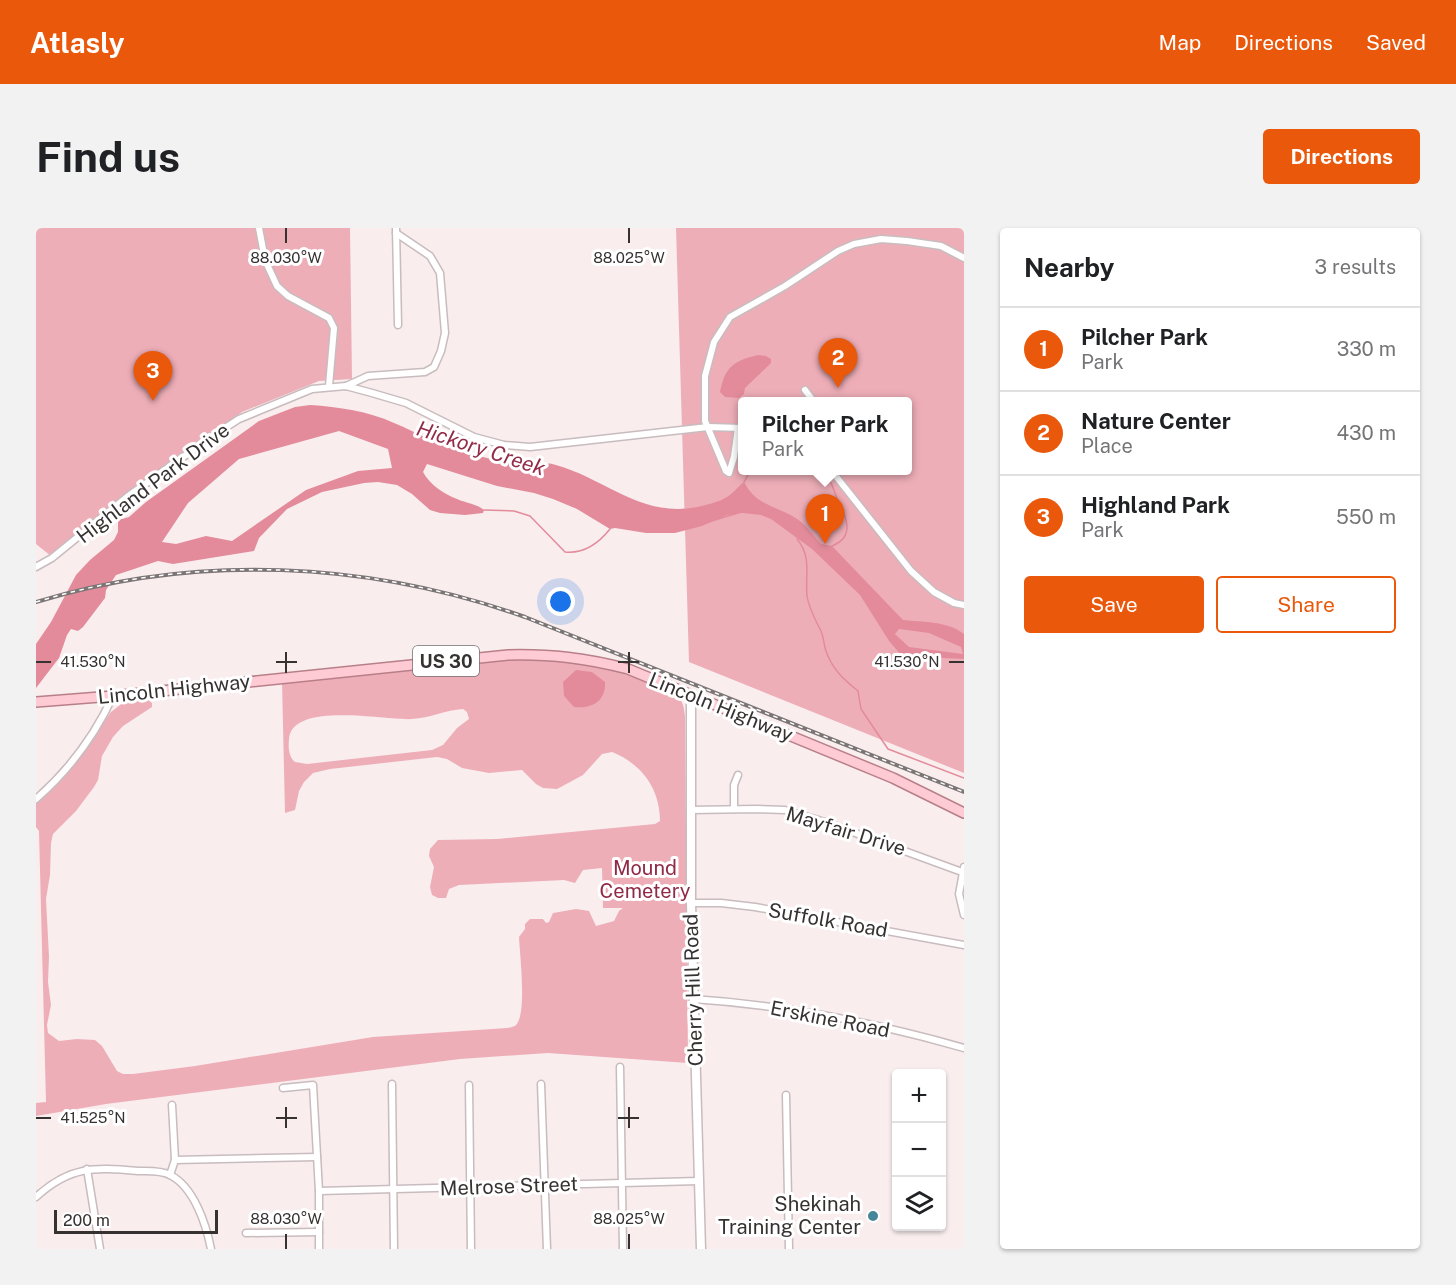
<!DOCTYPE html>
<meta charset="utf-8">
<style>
:root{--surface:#fff;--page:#f2f2f2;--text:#202124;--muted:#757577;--line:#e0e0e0;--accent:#ea580c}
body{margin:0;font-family:"Public Sans",sans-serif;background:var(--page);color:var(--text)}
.controls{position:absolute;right:18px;bottom:18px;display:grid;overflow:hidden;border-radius:6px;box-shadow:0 2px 4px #0004}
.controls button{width:54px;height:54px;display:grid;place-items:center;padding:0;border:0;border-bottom:2px solid var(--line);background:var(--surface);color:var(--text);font:30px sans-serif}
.scale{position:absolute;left:18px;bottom:15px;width:164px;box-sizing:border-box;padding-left:6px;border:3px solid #363232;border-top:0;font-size:16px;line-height:21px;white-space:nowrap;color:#363232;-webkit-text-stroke:4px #fff;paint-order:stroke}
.you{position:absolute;left:525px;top:374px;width:21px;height:21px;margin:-15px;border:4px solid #fff;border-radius:50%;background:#1a73e8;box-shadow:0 0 0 9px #1a73e833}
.badge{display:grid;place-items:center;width:39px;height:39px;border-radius:50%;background:var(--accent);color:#fff;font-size:20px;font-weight:700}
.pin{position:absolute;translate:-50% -50px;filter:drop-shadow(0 2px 3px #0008)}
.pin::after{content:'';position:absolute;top:32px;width:21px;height:18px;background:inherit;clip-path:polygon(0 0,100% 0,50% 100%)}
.popup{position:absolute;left:702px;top:169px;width:174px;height:78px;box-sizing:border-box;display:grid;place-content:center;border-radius:6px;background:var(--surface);filter:drop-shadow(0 2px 4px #0005);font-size:20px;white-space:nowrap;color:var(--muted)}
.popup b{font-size:22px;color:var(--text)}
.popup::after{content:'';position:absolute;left:50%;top:100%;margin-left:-12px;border:12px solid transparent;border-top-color:var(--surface)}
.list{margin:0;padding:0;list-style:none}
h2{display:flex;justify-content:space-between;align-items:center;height:78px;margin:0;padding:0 24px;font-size:26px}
h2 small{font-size:20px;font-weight:400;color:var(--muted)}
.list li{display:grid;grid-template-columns:39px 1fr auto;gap:18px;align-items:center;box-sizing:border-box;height:84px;padding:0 24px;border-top:2px solid var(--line)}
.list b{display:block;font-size:22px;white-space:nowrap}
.list p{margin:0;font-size:20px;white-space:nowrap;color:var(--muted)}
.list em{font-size:20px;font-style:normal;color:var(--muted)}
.actions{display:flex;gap:12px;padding:18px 24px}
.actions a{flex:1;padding:14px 0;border:2px solid var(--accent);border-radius:6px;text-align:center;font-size:21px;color:var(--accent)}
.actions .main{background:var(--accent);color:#fff}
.icon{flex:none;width:33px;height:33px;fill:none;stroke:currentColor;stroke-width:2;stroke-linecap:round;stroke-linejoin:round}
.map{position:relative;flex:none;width:928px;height:1021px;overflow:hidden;border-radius:6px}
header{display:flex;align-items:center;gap:36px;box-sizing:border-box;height:84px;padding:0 30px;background:var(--accent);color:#fff}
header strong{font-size:28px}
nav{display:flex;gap:33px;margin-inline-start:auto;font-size:21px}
.intro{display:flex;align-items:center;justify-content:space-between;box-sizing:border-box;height:144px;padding:0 36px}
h1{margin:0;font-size:42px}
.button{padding:15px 27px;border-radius:6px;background:var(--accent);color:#fff;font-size:21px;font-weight:700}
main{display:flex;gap:36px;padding:0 36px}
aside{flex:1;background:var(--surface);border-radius:6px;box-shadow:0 2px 4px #0004}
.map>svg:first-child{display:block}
.green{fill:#eeaeb8;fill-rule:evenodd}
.water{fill:#e38b9b;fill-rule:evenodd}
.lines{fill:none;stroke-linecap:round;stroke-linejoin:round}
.stream{stroke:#e38b9b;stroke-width:1.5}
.street-casing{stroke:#c8bcbe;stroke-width:9}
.secondary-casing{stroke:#c8bcbe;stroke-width:11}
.primary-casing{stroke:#b87f88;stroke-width:12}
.street{stroke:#fff;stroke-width:6}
.secondary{stroke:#fff;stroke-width:8}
.primary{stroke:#fecbd4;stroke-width:9}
.rail-casing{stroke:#7c7575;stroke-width:4}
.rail{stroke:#fff;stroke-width:1.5;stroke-dasharray:4.5;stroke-linecap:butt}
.ticks{fill:none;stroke:#363232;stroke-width:2}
.poi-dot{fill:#458799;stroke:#fff;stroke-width:2}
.labels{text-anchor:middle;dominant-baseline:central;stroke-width:6;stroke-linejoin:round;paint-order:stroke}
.shield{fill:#fff;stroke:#727070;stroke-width:1.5}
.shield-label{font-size:18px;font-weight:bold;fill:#363232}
.street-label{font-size:20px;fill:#363232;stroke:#fff}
.park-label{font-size:20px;fill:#912a46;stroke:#fff}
.poi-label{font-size:20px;fill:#363232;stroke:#fff;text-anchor:end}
.water-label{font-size:21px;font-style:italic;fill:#932c48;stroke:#fff}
.ticks-label{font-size:15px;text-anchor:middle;fill:#363232;stroke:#fff;stroke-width:6;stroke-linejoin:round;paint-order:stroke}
</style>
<header>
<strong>Atlasly</strong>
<nav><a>Map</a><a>Directions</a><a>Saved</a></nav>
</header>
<div class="intro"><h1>Find us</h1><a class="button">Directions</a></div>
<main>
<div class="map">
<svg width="928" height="1021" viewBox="0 0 928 1021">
<rect width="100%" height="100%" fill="#f9edee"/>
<g class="green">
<polygon points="0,0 314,0 316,151 283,153 206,184 89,268 15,328 0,316"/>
<path d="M640 0H928V545L653 434ZM706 174H872V242H706Z"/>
<path d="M488 429C543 432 585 442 636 463 646 470 648 477 649 489L652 835 512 825 424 831 70 876 0 888V875L10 874 3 603 0 599V574L27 548 75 484 88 474 110 470 116 475V479L87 498 77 509 66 528 62 552 58 559 40 583 17 606 15 615 14 647 10 671 13 729 12 754 15 777 11 797 12 805 23 813 41 811 59 812 66 818 81 843 87 846H97L159 838 337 809 471 800C476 799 480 799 482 794 490 779 484 728 483 709L489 701V696L494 691H507L510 695 513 694 517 685 540 681 553 683 560 698 578 693 583 683 587 680H567L566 640 547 642 539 655 528 652 423 657 413 661 410 670H402L396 667 394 659 398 639 393 628 394 621 402 612 461 611 619 596 624 593C624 561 606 536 576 524L566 526 547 547 521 561 507 560 500 556 486 542 453 545 426 540 411 531 401 529 294 541 277 545 268 554 263 563 259 582 249 585 246 453ZM427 481 431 484 433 491 421 500 407 517 396 522 271 536 259 534C253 529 252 520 253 512 254 472 352 493 376 491 394 490 410 482 427 481Z"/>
</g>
<g class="water">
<path d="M722 127 730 128 735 131V135L709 160 708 166 703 170 689 169 684 164C689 139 697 133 722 127Z"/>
<path d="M274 177C303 179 332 183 358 195 382 205 405 218 430 225 445 228 460 233 475 235 489 236 506 233 520 237 570 251 605 290 661 279 670 277 683 274 691 269 698 265 702 258 708 254 721 278 738 277 758 289 769 295 777 307 785 316L796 318 867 392C886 394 912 393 928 406V431L866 428 853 413 824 367 776 321 735 291 725 287 707 285 691 287 666 298 639 305H610L579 300 574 301 541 281 517 271 498 265 461 258 391 236 387 244C394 257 408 266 421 271 430 275 441 276 448 282L447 285 429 287 404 285 394 282 376 266 361 257 342 254 328 255 286 264 251 281 223 310 218 323 137 336 122 333 80 347 70 362 69 370 47 399 42 403 35 401 31 407 23 430 0 460V416L15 394 40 347 54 332 78 312 82 304V292L93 289 110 274 223 193 259 179ZM303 203 352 221 356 240 322 243 270 262 196 313 170 308 140 316 126 314 152 275 203 231ZM863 401 893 405 925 419 927 426 873 419 859 406Z"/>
<path d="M540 442 556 444 569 454C570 474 555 481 538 479L528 468 527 454Z"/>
</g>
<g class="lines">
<g class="stream">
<path d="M776 242C781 245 788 248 793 252 797 257 798 264 801 270 809 287 821 308 796 318"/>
<polyline points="708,254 715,242"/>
<path d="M448 282 478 283 494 288 529 324C548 326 562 316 574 301"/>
<polyline points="669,295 702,285"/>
<path d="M761 311C776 329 769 347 771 368 773 381 779 391 785 403 787 408 788 414 789 420 795 440 807 451 822 463L825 481 852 521 928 550"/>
</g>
<defs>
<g id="street">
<polyline points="223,0 229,32 241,58 252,68 293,90 298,100 293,158"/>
<polyline points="360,0 362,97"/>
<polyline points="310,158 332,148 389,144 398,139 405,123 409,105 404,45 394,28 360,5"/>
<polyline points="769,162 778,174"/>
<polyline points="702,200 698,229 693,245 690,243 669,193 669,148 678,114 694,89 749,58 802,23 818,16 845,11 871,13 905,18 928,30"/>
<polyline points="795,242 875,343 898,364 918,375 928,377"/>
<polyline points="0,339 16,330 91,269 178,207 203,191 276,161 310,158 336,165 370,175 438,209 468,217 494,219 672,199 706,200"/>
<path d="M0 571C32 543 59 507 77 468"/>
<polyline points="698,581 698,557 702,547"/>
<polyline points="654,582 721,581 749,582 789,594 926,644"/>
<polyline points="928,639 923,666 928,687"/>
<polyline points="655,675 685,675 719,679 928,717"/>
<path d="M657 771C748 777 841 795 928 820"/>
<polyline points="584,839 587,1021"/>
<polyline points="356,856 358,1021"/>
<polyline points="505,856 511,1021"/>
<polyline points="433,857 435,1021"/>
<polyline points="247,860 277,857 283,963 283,1021"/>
<polyline points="750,867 753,1021"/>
<polyline points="139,932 281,929"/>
<polyline points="51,941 64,1021"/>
<polyline points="134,947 139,932 136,877"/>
<polyline points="283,963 663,953"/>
<path d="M0 969C34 938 58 939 102 943 111 943 125 942 134 947 158 959 170 996 175 1021"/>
<polyline points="210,1005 283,1004"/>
</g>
<polyline id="secondary" points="655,466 655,675 665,1021"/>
<path id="primary" d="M0 474 77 468 472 427C515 426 550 430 592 441L857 550 928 585"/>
</defs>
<use href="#street" class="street-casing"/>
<use href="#secondary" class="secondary-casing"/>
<use href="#primary" class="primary-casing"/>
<use href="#street" class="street"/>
<use href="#secondary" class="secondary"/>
<use href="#primary" class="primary"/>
<defs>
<path id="rail" d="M0 374C160 325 332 333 489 389L928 564"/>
</defs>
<use href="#rail" class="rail-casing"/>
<use href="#rail" class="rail"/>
</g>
<path class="ticks" d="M250 0V15M593 0V15M250 424V445M593 424V445M0 434H15M240 434H261M582 434H603M913 434H928M250 879V900M593 879V900M0 890H15M240 890H261M582 890H603M250 1006V1021M593 1006V1021"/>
<circle class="poi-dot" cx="837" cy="988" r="6"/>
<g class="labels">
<rect class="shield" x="377" y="418" width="66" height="30" rx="4.5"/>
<g class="shield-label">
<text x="410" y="433">US 30</text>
</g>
<g class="street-label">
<text transform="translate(117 255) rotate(-37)">Highland Park Drive</text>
<text transform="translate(138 461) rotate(-6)">Lincoln Highway</text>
<text transform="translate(685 479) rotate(22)">Lincoln Highway</text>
<text transform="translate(810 603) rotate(17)">Mayfair Drive</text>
<text transform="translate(792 692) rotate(10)">Suffolk Road</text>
<text transform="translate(657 762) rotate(-92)">Cherry Hill Road</text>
<text transform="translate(794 791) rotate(11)">Erskine Road</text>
<text transform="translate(473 958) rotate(-2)">Melrose Street</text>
</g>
<g class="park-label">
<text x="609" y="640">Mound<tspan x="609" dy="23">Cemetery</tspan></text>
</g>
<g class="poi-label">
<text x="825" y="976">Shekinah<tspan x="825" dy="23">Training Center</tspan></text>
</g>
<g class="water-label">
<text transform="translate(445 220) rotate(18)">Hickory Creek</text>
</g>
</g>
<g class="ticks-label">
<text x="250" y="35">88.030°W</text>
<text x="593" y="35">88.025°W</text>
<text x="57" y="439">41.530°N</text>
<text x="871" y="439">41.530°N</text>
<text x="57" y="895">41.525°N</text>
<text x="250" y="996">88.030°W</text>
<text x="593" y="996">88.025°W</text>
</g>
</svg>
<div class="controls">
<button>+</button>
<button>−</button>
<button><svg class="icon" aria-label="layers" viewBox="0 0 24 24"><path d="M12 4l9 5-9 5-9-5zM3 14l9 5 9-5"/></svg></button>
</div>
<div class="scale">200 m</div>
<div class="you"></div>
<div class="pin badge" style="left:789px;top:316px">1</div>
<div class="popup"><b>Pilcher Park</b>Park</div>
<div class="pin badge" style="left:802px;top:160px">2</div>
<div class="pin badge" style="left:117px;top:173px">3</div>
</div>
<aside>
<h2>Nearby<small>3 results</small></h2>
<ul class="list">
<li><span class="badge">1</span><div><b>Pilcher Park</b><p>Park</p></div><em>330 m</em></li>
<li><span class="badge">2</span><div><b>Nature Center</b><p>Place</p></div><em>430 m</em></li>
<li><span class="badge">3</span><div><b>Highland Park</b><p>Park</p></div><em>550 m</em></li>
</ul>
<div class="actions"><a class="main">Save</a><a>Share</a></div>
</aside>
</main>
